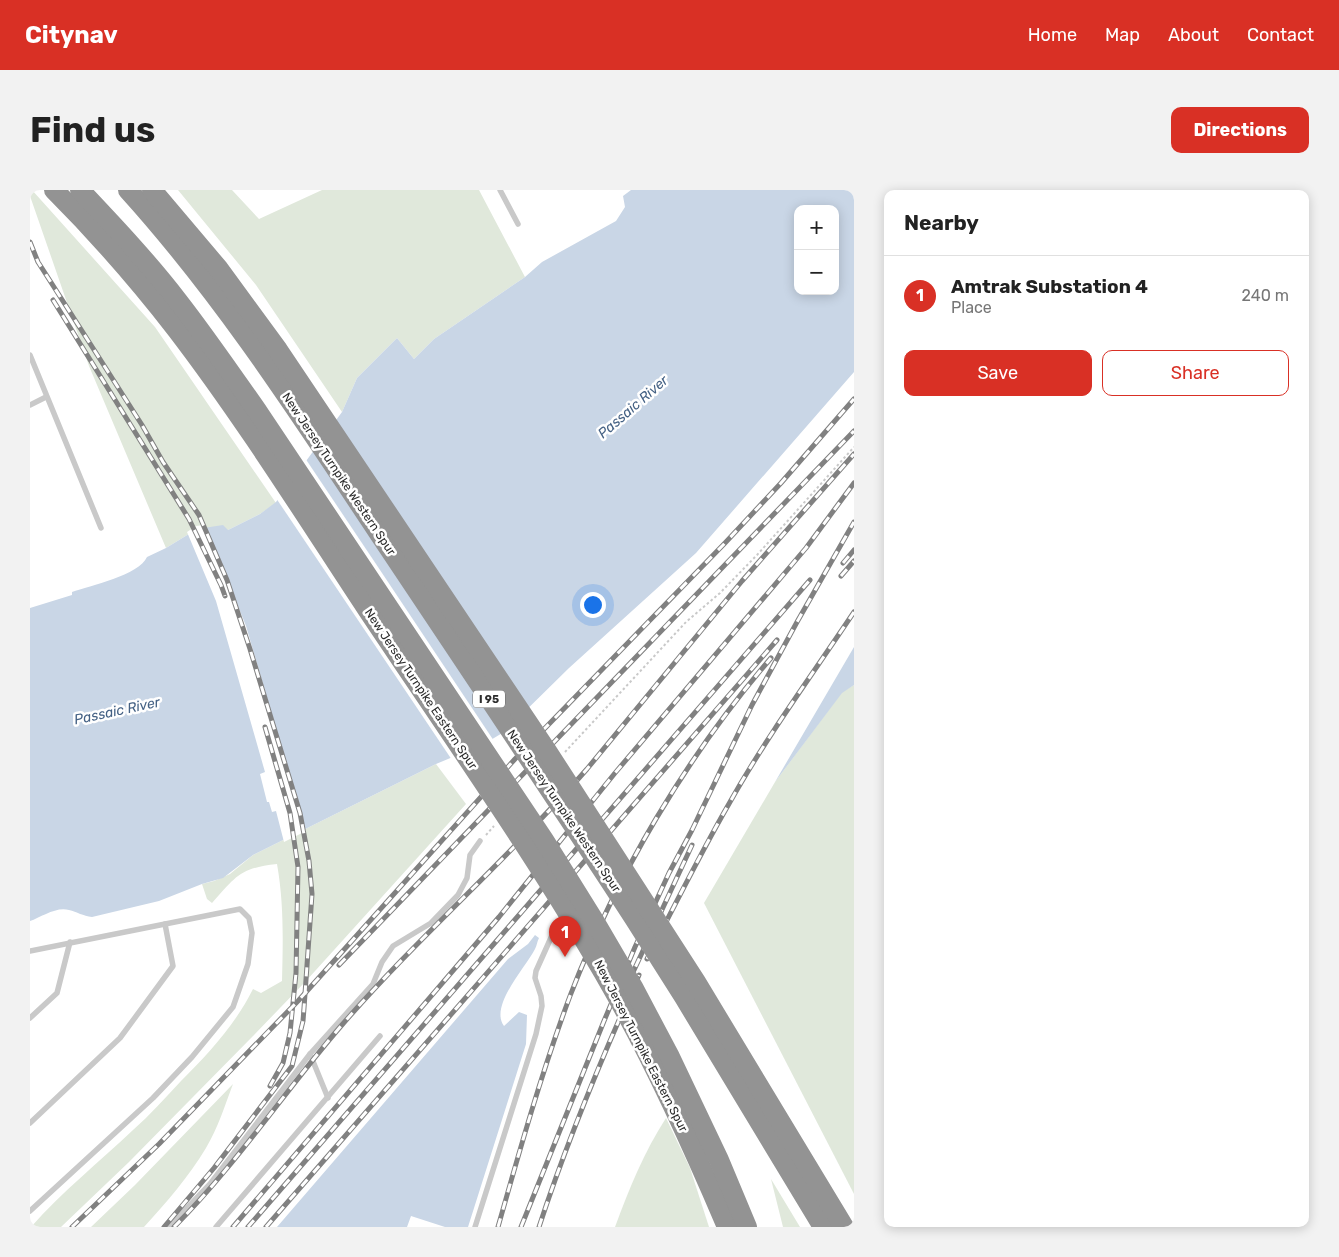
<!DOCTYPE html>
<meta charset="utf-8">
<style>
:root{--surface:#fff;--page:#f2f2f2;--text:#222;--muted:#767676;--line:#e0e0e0;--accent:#d93025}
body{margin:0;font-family:Rubik,sans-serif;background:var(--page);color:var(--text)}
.controls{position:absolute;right:15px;top:15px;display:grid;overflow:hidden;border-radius:10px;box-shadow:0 2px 12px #0003}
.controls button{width:45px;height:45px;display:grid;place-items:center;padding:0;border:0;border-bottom:1px solid var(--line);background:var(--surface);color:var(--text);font:25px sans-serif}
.you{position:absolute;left:562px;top:414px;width:18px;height:18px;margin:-12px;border:4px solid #fff;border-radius:50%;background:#1a73e8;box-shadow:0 0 0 8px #1a73e833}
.badge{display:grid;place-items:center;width:32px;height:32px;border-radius:50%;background:var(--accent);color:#fff;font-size:16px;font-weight:700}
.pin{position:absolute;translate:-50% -41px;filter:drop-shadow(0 1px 2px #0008)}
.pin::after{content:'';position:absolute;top:26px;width:18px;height:15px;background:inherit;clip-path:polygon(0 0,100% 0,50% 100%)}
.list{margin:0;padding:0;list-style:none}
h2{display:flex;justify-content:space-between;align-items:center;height:65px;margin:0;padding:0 20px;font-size:21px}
h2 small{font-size:16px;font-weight:400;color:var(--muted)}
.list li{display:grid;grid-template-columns:32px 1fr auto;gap:15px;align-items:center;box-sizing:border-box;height:80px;padding:0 20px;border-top:1px solid var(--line)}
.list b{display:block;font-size:19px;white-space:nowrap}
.list p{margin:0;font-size:16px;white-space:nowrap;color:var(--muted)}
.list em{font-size:16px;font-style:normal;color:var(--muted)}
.actions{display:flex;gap:10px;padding:15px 20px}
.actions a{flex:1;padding:11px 0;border:1px solid var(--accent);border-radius:10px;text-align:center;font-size:18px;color:var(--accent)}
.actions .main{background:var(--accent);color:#fff}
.map{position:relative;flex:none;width:824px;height:1037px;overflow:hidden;border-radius:10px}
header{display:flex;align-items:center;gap:30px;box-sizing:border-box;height:70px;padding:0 25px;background:var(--accent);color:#fff}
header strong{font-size:24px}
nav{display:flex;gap:28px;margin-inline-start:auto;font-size:18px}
.intro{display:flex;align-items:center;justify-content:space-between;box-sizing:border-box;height:120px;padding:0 30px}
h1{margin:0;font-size:35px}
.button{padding:12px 22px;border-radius:10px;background:var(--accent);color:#fff;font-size:18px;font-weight:700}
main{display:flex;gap:30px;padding:0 30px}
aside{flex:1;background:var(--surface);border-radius:10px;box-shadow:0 2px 12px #0003}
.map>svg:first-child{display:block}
.green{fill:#e0e8db}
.water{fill:#c9d6e6;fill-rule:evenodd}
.pier{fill:#fff}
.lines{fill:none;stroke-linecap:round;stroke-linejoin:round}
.path{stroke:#c9c9c9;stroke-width:2;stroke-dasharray:2.5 2.5;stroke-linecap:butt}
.service{stroke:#c9c9c9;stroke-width:5.5}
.rail-casing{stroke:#818181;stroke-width:5}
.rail{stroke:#fff;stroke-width:3;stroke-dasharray:9;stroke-linecap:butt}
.motorway-bridge{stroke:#939393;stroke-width:20}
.labels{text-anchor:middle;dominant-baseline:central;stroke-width:5;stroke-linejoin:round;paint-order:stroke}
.shield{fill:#fff;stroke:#6b6b6b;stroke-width:1}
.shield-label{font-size:11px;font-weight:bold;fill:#2c2c2c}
.street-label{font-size:12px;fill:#2c2c2c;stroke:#fff}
.water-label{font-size:14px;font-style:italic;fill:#446184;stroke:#fff}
</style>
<header>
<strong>Citynav</strong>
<nav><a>Home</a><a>Map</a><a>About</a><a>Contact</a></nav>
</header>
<div class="intro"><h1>Find us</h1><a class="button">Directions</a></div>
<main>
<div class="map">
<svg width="824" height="1037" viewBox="0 0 824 1037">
<rect width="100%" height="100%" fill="#fff"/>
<g class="green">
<polygon points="0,0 2,0 125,137 246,313 230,324 198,340 167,339 136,358 59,176 0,6"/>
<polygon points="148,0 202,0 229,29 292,0 449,0 495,87 404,149 384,169 367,148 327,188 312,222 226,95"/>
<polygon points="824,495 824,1004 674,713 745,592 812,502"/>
<path d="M406 574 436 614 276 791 223 846 99 972 31 1037H1C32 1002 69 972 103 940 120 925 135 908 151 891 179 863 205 835 223 799L231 803 252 791C253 750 254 714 247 674 209 678 206 687 182 713L177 709 172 694 184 691 200 684 223 665Z"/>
<path d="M203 894C195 915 188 938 176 958 159 986 137 1012 114 1037H61L105 995Z"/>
<path d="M636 928 660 978 679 1037H585C599 999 614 962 636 928Z"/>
<polygon points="741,989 770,1037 753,1037"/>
</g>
<g class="water">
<path d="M601 0H824V182L666 363 539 478 474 542 454 554 406 574 223 665 193 688 172 694 129 711 62 727C53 726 47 722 39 720 27 716 11 727 0 731V418L42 405V402C60 396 109 385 117 367L136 358 167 339 193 335 198 340 230 324 246 312 312 222 327 188 367 148 384 169 404 149 495 87 512 72 586 31 595 17 593 6ZM768 19H805V101H768Z"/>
<polygon points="824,457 824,495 812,503 745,592"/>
<path d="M505 745 509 748C507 752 507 755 505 759 496 777 459 816 474 836L489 822 497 825 496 854 438 1037H415L381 1026 377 1037H247L478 769 498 754Z"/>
</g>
<g class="pier">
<polygon points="275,268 346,374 464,551 455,557 422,570 246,308"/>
<polygon points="174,335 184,356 216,436 276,641 254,652 246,621 242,622 239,612 237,612 230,584 235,582 186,411 157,342 166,336"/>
</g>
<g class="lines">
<g class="path">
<polyline points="535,562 656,432 690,403 727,365 824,257"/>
<polyline points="456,645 464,636"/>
</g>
<g class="service">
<polyline points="470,0 488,34"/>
<polyline points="0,165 71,338"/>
<polyline points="0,215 16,207"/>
<polyline points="0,761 210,719 219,728 222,743 218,774 203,817 162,867 123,908 0,1021"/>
<polyline points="0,828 27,803 40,752"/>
<polyline points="298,908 280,864 343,794 352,772 363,756 401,733 428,705 437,688 440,665 450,651"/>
<polyline points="0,933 90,848 143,776 135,734"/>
<polyline points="139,1037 180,994 280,864"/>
<polyline points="186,1037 350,846"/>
<polyline points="445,1037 506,844 512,816 511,806 505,788 506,781 524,741"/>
</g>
<defs>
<g id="rail">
<polyline points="0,52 8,72 112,235 133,272 169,325 197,390 220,459 270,623 279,671 282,704 274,818 273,831 262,876 184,978 134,1037"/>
<polyline points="23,110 159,329 191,395 195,406"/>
<polyline points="813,373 824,360"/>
<polyline points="811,386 824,371"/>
<polyline points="235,537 260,623 268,677 266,783 260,843 253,873 240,896"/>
<path d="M617 769C644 717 670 664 700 612 737 546 782 485 824 422"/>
<polyline points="309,775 824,241"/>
<polyline points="598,793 662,655"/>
<polyline points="42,1037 129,954 268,811 485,569 695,353 751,293 824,209"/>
<path d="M144 1037C206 975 254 902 311 836 389 746 479 668 557 579L712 391 824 264"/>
<polyline points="203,1037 469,727 585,583 776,358 824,293"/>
<polyline points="218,1037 780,390"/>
<polyline points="236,1037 747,450"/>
<path d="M468 1037C490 959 512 881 540 806 587 684 656 567 741 468"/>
<polyline points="491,1037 574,831 605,757 639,683 662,640 722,515 767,432 824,332"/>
<path d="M509 1037C537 951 572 867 609 785"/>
</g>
</defs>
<use href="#rail" class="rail-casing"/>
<use href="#rail" class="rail"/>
<g class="motorway-bridge">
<path d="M24 0C68 44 109 91 147 140 215 229 275 325 337 419 421 545 509 669 584 801 627 877 663 957 697 1037"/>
<path d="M50 0C84 36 118 72 148 111 176 147 202 185 228 222L514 650 565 732 603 797 640 867 689 970 717 1037"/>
<path d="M98 0C194 106 271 226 350 345 435 472 520 599 604 728L654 807 793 1037"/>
<polyline points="122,0 188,78 248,160 517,561 666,792 814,1037"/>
</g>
</g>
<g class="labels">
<rect class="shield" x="443" y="500.5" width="32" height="17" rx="4"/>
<g class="shield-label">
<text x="459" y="509">I 95</text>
</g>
<g class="street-label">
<text transform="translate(309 284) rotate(56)">New Jersey Turnpike Western Spur</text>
<text transform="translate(391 499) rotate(56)">New Jersey Turnpike Eastern Spur</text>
<text transform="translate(534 621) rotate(56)">New Jersey Turnpike Western Spur</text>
<text transform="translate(611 856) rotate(63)">New Jersey Turnpike Eastern Spur</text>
</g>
<g class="water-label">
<text transform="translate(603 217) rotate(-41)">Passaic River</text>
<text transform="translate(87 521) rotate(-12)">Passaic River</text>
</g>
</g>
</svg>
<div class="controls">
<button>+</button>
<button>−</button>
</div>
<div class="you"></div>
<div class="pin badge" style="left:535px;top:767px">1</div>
</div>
<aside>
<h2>Nearby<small></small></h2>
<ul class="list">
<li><span class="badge">1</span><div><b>Amtrak Substation 4</b><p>Place</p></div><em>240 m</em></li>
</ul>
<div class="actions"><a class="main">Save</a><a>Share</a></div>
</aside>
</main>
